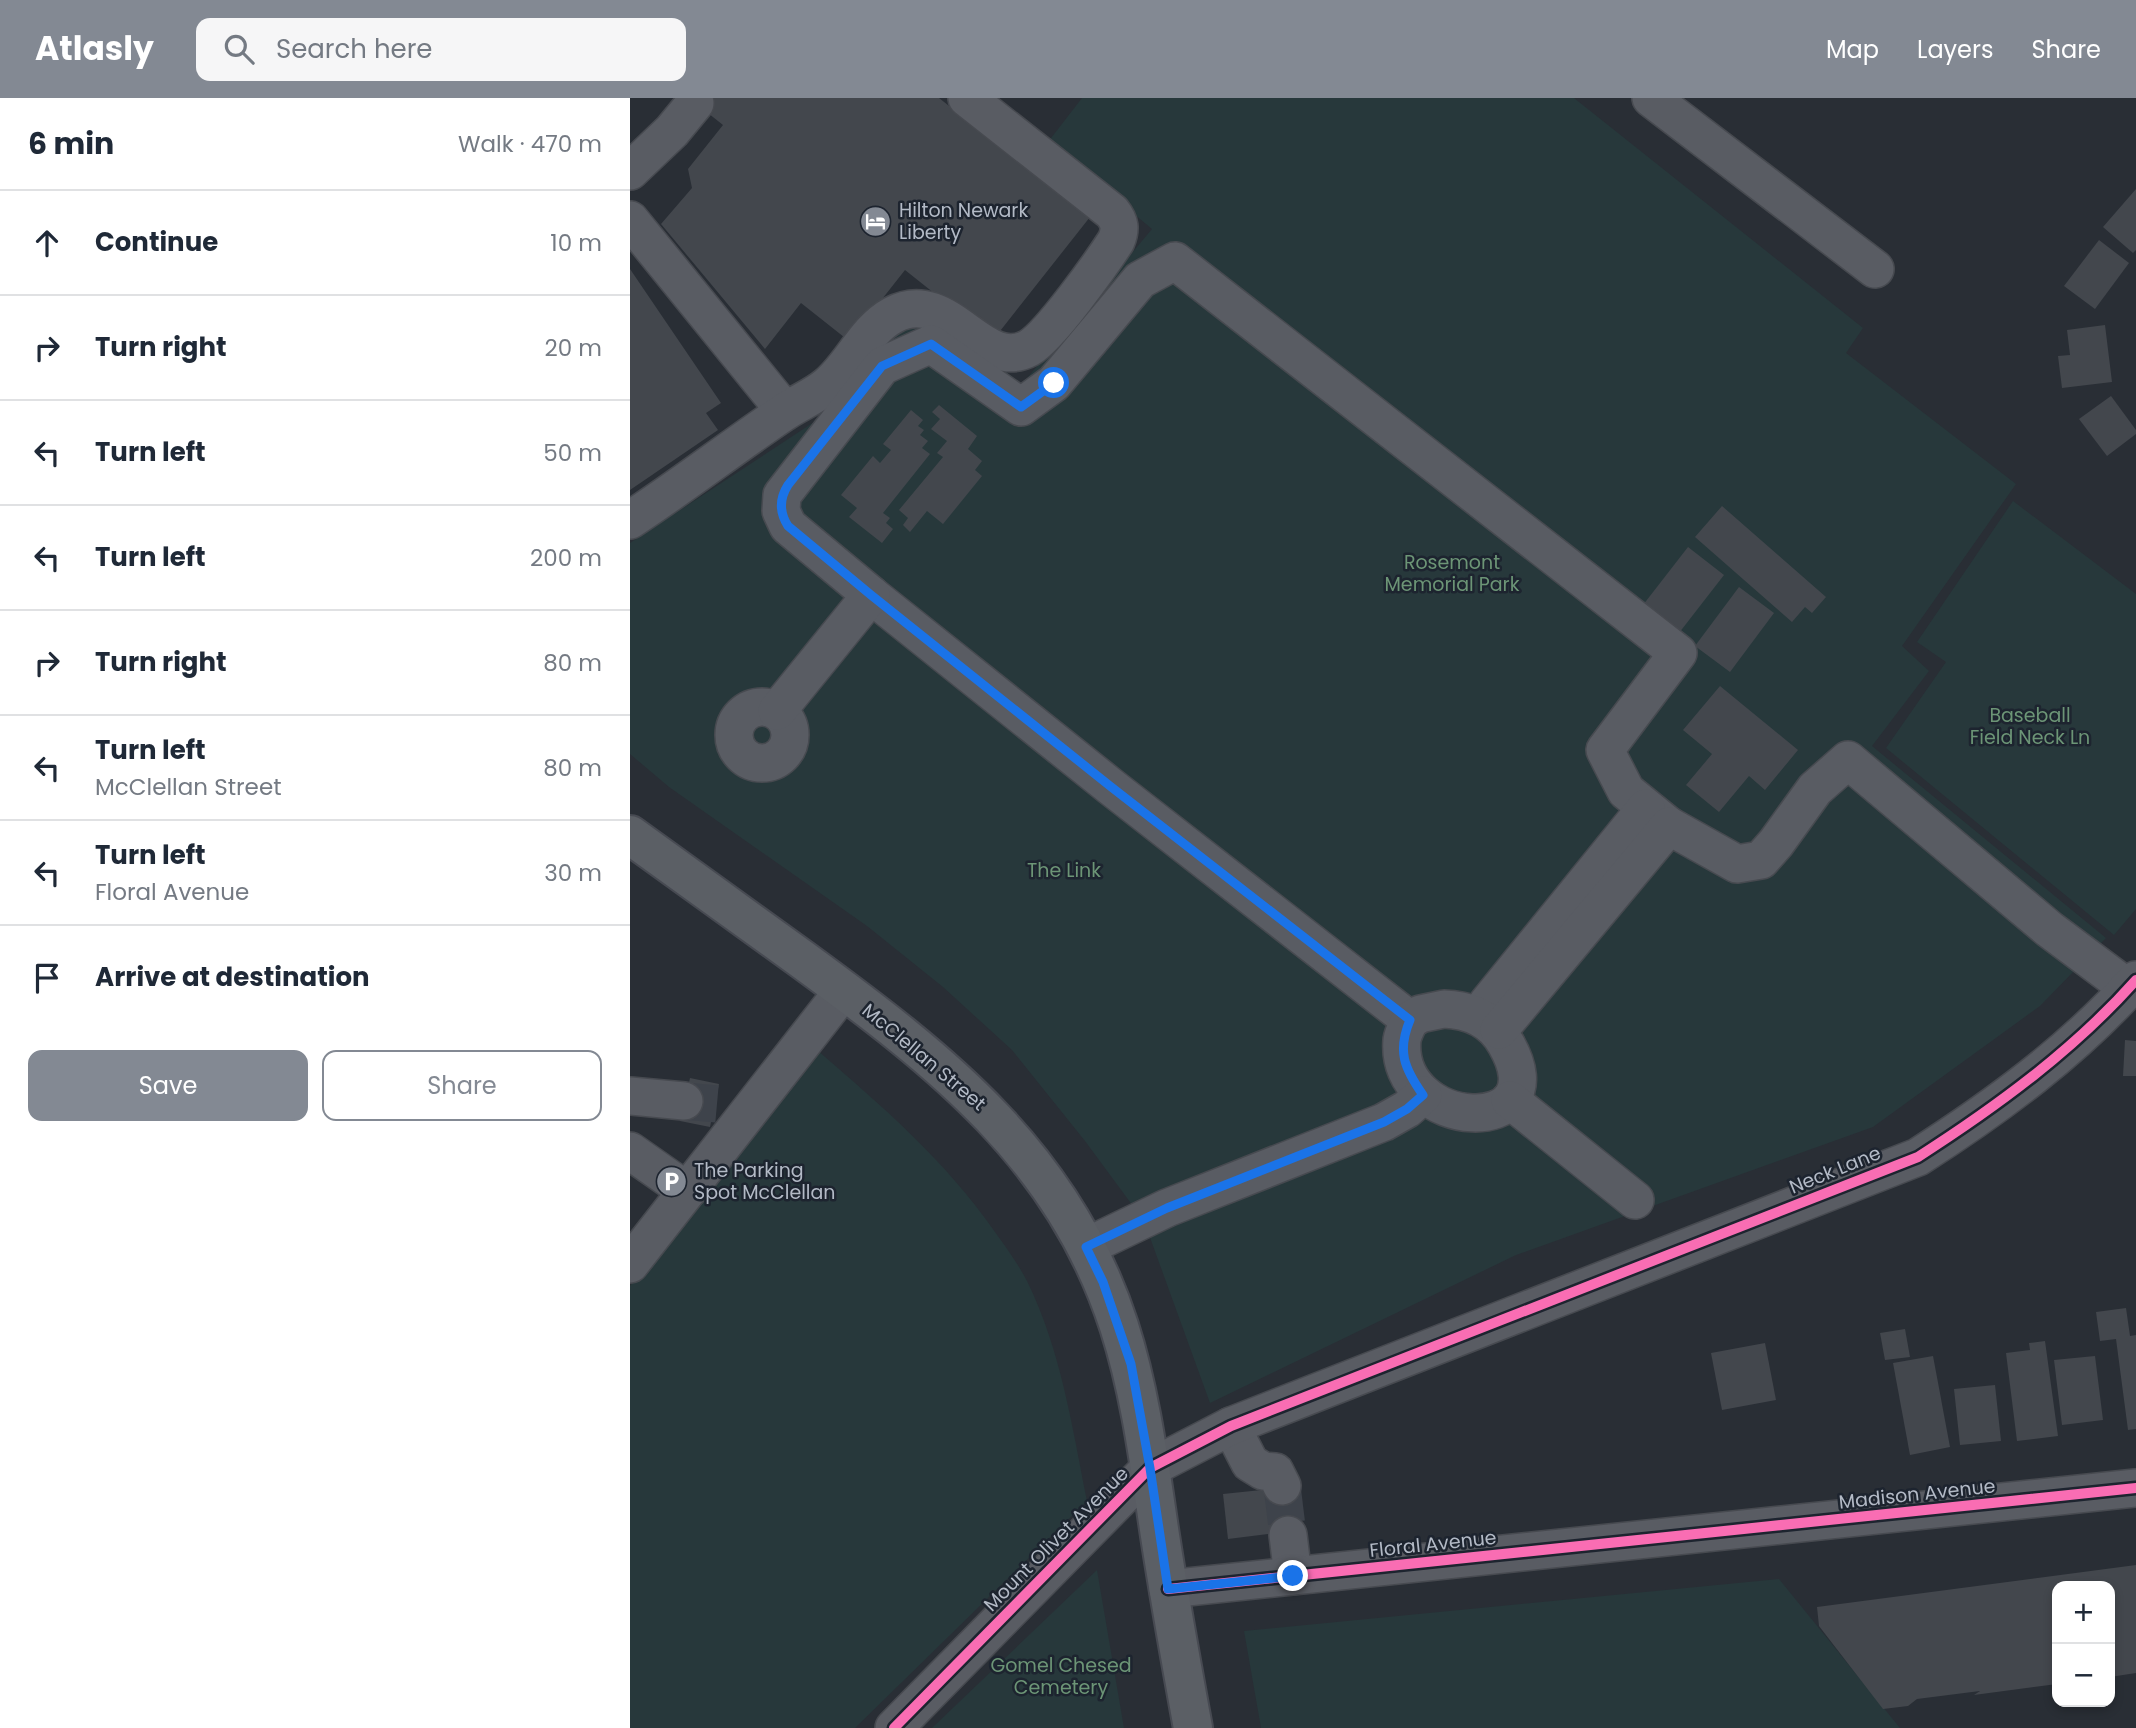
<!DOCTYPE html>
<meta charset="utf-8">
<style>
:root{--surface:#fff;--page:#f6f6f7;--text:#1f2937;--muted:#747a83;--line:#e0e1e3;--accent:#838993}
body{margin:0;font-family:Poppins,sans-serif;background:var(--page);color:var(--text)}
.controls{position:absolute;right:21px;bottom:21px;display:grid;overflow:hidden;border-radius:14px;box-shadow:0 4px 10px #0003}
.controls button{width:63px;height:63px;display:grid;place-items:center;padding:0;border:0;border-bottom:2px solid var(--line);background:var(--surface);color:var(--text);font:35px sans-serif}
.stop{position:absolute;width:21px;height:21px;margin:-16px;border:5px solid #1a73e8;border-radius:50%;background:#fff}
.stop.end{background:#1a73e8;border-color:#fff;box-shadow:0 2px 7px #0008}
.list{margin:0;padding:0;list-style:none}
h2{display:flex;justify-content:space-between;align-items:center;height:91px;margin:0;padding:0 28px;font-size:30px}
h2 small{font-size:23px;font-weight:400;color:var(--muted)}
.list li{display:grid;grid-template-columns:46px 1fr auto;gap:21px;align-items:center;box-sizing:border-box;height:105px;padding:0 28px;border-top:2px solid var(--line)}
.list b{display:block;font-size:26px;white-space:nowrap}
.list p{margin:0;font-size:23px;white-space:nowrap;color:var(--muted)}
.list em{font-size:23px;font-style:normal;color:var(--muted)}
.actions{display:flex;gap:14px;padding:21px 28px}
.actions a{flex:1;padding:16px 0;border:2px solid var(--accent);border-radius:14px;text-align:center;font-size:24px;color:var(--accent)}
.actions .main{background:var(--accent);color:#fff}
.icon{flex:none;width:38px;height:38px;fill:none;stroke:currentColor;stroke-width:2;stroke-linecap:round;stroke-linejoin:round}
.map{position:relative;flex:none;width:1506px;height:1630px;overflow:hidden}
header{display:flex;align-items:center;gap:42px;box-sizing:border-box;height:98px;padding:0 35px;background:var(--accent);color:#fff}
header strong{font-size:33px}
nav{display:flex;gap:38px;margin-inline-start:auto;font-size:24px}
.search{width:490px;height:63px;background:var(--page);display:flex;align-items:center;gap:18px;box-sizing:border-box;padding:0 24px;border-radius:14px;color:var(--muted);font-size:26px}
main{display:flex}
aside{flex:1;background:var(--surface)}
.map>svg:first-child{display:block}
.green{fill:#27383b}
.building{fill:#43474d}
.lines{fill:none;stroke-linecap:round;stroke-linejoin:round}
.minor-tunnel{stroke:#3e434b;stroke-width:37;stroke-dasharray:37 18;stroke-linecap:butt}
.minor-casing{stroke:#474a50;stroke-width:40}
.major-casing{stroke:#474a52;stroke-width:42}
.minor{stroke:#595c63;stroke-width:37}
.major{stroke:#5b5f65;stroke-width:38}
.cycleway-casing{stroke:#1d242f;stroke-width:15}
.cycleway{stroke:#f96db3;stroke-width:10}
.route{stroke:#1a73e8;stroke-width:9}
.labels{text-anchor:middle;dominant-baseline:central;stroke-width:5;stroke-linejoin:round;paint-order:stroke}
.poi-label{font-size:19px;fill:#b3bac6;stroke:#1d242f;text-anchor:start}
.park-label{font-size:19px;fill:#6c9576;stroke:#1d242f}
.street-label{font-size:19px;fill:#b3bac6;stroke:#1d242f}
</style>
<header>
<strong>Atlasly</strong>
<div class="search"><svg class="icon" aria-label="search" viewBox="0 0 24 24"><circle cx="10" cy="10" r="6"/><path d="M15 15l6 6"/></svg>Search here</div>
<nav><a>Map</a><a>Layers</a><a>Share</a></nav>
</header>
<main>
<aside>
<h2>6 min<small>Walk · 470 m</small></h2>
<ul class="list">
<li><svg class="icon" aria-label="ahead" viewBox="0 0 24 24"><path d="M12 20V5M6 11l6-6 6 6"/></svg><div><b>Continue</b></div><em>10 m</em></li>
<li><svg class="icon" aria-label="right" viewBox="0 0 24 24"><path d="M7 20v-9h11M14 6l5 5-5 5"/></svg><div><b>Turn right</b></div><em>20 m</em></li>
<li><svg class="icon" aria-label="left" viewBox="0 0 24 24"><path d="M17 20v-9H6M10 6l-5 5 5 5"/></svg><div><b>Turn left</b></div><em>50 m</em></li>
<li><svg class="icon" aria-label="left" viewBox="0 0 24 24"><path d="M17 20v-9H6M10 6l-5 5 5 5"/></svg><div><b>Turn left</b></div><em>200 m</em></li>
<li><svg class="icon" aria-label="right" viewBox="0 0 24 24"><path d="M7 20v-9h11M14 6l5 5-5 5"/></svg><div><b>Turn right</b></div><em>80 m</em></li>
<li><svg class="icon" aria-label="left" viewBox="0 0 24 24"><path d="M17 20v-9H6M10 6l-5 5 5 5"/></svg><div><b>Turn left</b><p>McClellan Street</p></div><em>80 m</em></li>
<li><svg class="icon" aria-label="left" viewBox="0 0 24 24"><path d="M17 20v-9H6M10 6l-5 5 5 5"/></svg><div><b>Turn left</b><p>Floral Avenue</p></div><em>30 m</em></li>
<li><svg class="icon" aria-label="arrive" viewBox="0 0 24 24"><path d="M6 21V4h12l-3 4 3 4H6"/></svg><div><b>Arrive at destination</b></div></li>
</ul>
<div class="actions"><a class="main">Save</a><a>Share</a></div>
</aside>
<div class="map">
<svg width="1506" height="1630" viewBox="0 0 1506 1630">
<rect width="100%" height="100%" fill="#292e35"/>
<g class="green">
<polygon points="452,0 944,0 1233,230 1216,255 1386,386 1272,548 1299,573 1242,648 1476,840 1410,908 1243,1029 886,1157 580,1305 514,1123 455,1043 382,952 313,889 237,828 39,689 0,656 0,445 184,324 257,237 274,227 315,229 392,286 522,131 418,44"/>
<polygon points="1383,403 1506,496 1506,811 1484,837 1256,650 1316,564 1287,544"/>
<path d="M187 952C254 1010 314 1061 365 1134 376 1149 388 1166 397 1183 431 1252 442 1328 457 1403L225 1630H0V1188Z"/>
<polygon points="467,1472 494,1630 302,1630"/>
<polygon points="1149,1481 1270,1630 631,1630 614,1533"/>
</g>
<g class="building">
<polygon points="59,0 309,0 460,119 363,242 275,172 219,243 171,205 135,251 31,126 62,90 58,71 93,27"/>
<polygon points="1506,91 1506,152 1503,155 1473,129"/>
<polygon points="1469,142 1499,165 1465,211 1434,188"/>
<polygon points="0,171 91,305 76,315 88,332 0,392"/>
<polygon points="1475,227 1482,284 1432,290 1428,258 1440,257 1437,232"/>
<polygon points="1481,298 1506,332 1506,336 1477,358 1449,321"/>
<polygon points="309,307 347,338 338,351 352,363 345,372 352,378 313,426 297,413 280,434 273,427 278,420 269,412 313,359 307,355 317,343 301,331 310,321 302,314"/>
<polygon points="281,312 293,322 288,328 294,332 290,337 298,343 292,350 300,356 253,415 260,420 256,425 263,431 252,445 219,419 227,410 211,397 243,358 250,365 261,352 253,346"/>
<polygon points="1092,408 1196,499 1182,515 1175,509 1162,524 1065,439"/>
<polygon points="1058,449 1094,477 1049,535 1013,507"/>
<polygon points="1109,489 1144,515 1100,574 1065,548"/>
<polygon points="1090,588 1168,652 1135,692 1119,678 1089,714 1056,687 1082,656 1053,632"/>
<polygon points="1495,942 1506,943 1506,978 1493,978"/>
<polygon points="60,980 89,986 80,1029 50,1023"/>
<polygon points="1496,1210 1500,1238 1506,1237 1506,1331 1498,1332 1486,1241 1470,1243 1466,1214"/>
<polygon points="1275,1231 1280,1259 1255,1262 1250,1235"/>
<polygon points="1415,1243 1428,1338 1387,1343 1376,1255 1400,1252 1399,1245"/>
<polygon points="1135,1245 1146,1302 1092,1312 1081,1255"/>
<polygon points="1303,1258 1320,1349 1280,1357 1263,1265"/>
<polygon points="1465,1258 1473,1322 1432,1327 1424,1262"/>
<polygon points="1365,1287 1371,1343 1330,1347 1324,1291"/>
<polygon points="641,1391 647,1435 598,1441 593,1396"/>
<polygon points="1506,1467 1506,1575 1480,1579 1480,1488 1427,1488 1427,1586 1344,1597 1350,1593 1287,1601 1278,1608 1253,1611 1189,1528 1187,1509"/>
</g>
<g class="lines">
<g class="minor-tunnel">
<polyline points="54,1003 87,1006"/>
<polyline points="652,1388 658,1437"/>
</g>
<defs>
<g id="minor">
<polyline points="1021,0 1245,171"/>
<polyline points="0,73 42,33 65,5"/>
<polyline points="0,122 155,313"/>
<path d="M0 422C52 388 101 350 153 315 167 305 184 299 198 287 222 267 235 232 263 217 319 187 351 276 399 250 420 238 471 166 486 143 491 131 490 124 482 114L337 0"/>
<polyline points="241,497 480,688 780,922"/>
<circle cx="132" cy="637" r="28"/>
<polyline points="147,613 241,497 158,428 151,413 152,397 252,268 301,246 391,309 424,285 510,182 545,163 1048,555 975,652 996,693 1039,728"/>
<polyline points="857,906 1016,710"/>
<path d="M814 911C841 912 863 922 876 946 932 1043 764 1034 772 942 773 935 777 928 780 922L790 916Z"/>
<polyline points="869,932 1039,728 1107,766 1131,762 1146,745 1185,691 1218,662 1419,831 1498,890 1506,890"/>
<polyline points="0,998 54,1003"/>
<polyline points="880,1002 1005,1102"/>
<polyline points="0,1053 57,1093"/>
<polyline points="456,1149 537,1110 754,1024 777,1011 793,997"/>
<polyline points="0,1166 214,892"/>
<polyline points="601,1328 620,1365 633,1373 645,1374 652,1388"/>
<polyline points="658,1437 663,1478"/>
<polyline points="538,1491 1506,1390"/>
<path d="M264 1630 520 1370 601 1328 1288 1059C1366 1009 1444 952 1506 882"/>
</g>
<path id="major" d="M0 737C58 779 115 820 173 862 311 963 434 1058 489 1228 510 1293 519 1363 529 1431 539 1498 551 1564 563 1630"/>
</defs>
<use href="#minor" class="minor-casing"/>
<use href="#major" class="major-casing"/>
<use href="#minor" class="minor"/>
<use href="#major" class="major"/>
<defs>
<g id="cycleway">
<polyline points="538,1491 1506,1390"/>
<path d="M264 1630 520 1370 601 1328 1288 1059C1366 1009 1444 952 1506 882"/>
</g>
</defs>
<use href="#cycleway" class="cycleway-casing"/>
<use href="#cycleway" class="cycleway"/>
</g>
<g class="lines">
<path class="route" d="M424 285 391 309 301 246 252 268 158 387C149 401 149 414 158 428L241 497 480 688 780 922C767 953 774 970 793 997L777 1011 754 1024 537 1110 456 1149 473 1184 501 1266 520 1370 538 1491 663 1478"/>
</g>
<defs>
<symbol id="hotel-disc" viewBox="-11 -11 22 22"><circle r="9.5" fill="#838993" stroke="#1d242f"/><path d="M-6-4.5h1.5V1H6V5H4.5V3h-9V5H-6ZM-4 0a1.8 1.8 0 1 1 3.6 0ZM.5 0V-2.5h3Q6-2.5 6 0Z" fill="#fff"/></symbol>
<symbol id="parking-disc" viewBox="-11 -11 22 22"><circle r="9.5" fill="#838993" stroke="#1d242f"/><path d="M-3.5-5.5H1a3.5 3.5 0 0 1 0 7H-1V5.5H-3.5ZM-1-3.4V-.6H.8a1.4 1.4 0 0 0 0-2.8Z" fill="#fff"/></symbol>
</defs>
<g fill-rule="evenodd">
<use href="#hotel-disc" x="228" y="106" width="35" height="35"/>
<use href="#parking-disc" x="24" y="1066" width="35" height="35"/>
</g>
<g class="labels">
<g class="poi-label">
<text x="269" y="112">Hilton Newark<tspan x="269" dy="22">Liberty</tspan></text>
<text x="64" y="1072">The Parking<tspan x="64" dy="22">Spot McClellan</tspan></text>
</g>
<g class="park-label">
<text x="822" y="464">Rosemont<tspan x="822" dy="22">Memorial Park</tspan></text>
<text x="1400" y="617">Baseball<tspan x="1400" dy="22">Field Neck Ln</tspan></text>
<text x="434" y="772">The Link</text>
<text x="431" y="1567">Gomel Chesed<tspan x="431" dy="22">Cemetery</tspan></text>
</g>
<g class="street-label">
<text transform="translate(294 959) rotate(40)">McClellan Street</text>
<text transform="translate(1205 1072) rotate(-22)">Neck Lane</text>
<text transform="translate(1287 1396) rotate(-6)">Madison Avenue</text>
<text transform="translate(426 1441) rotate(-45)">Mount Olivet Avenue</text>
<text transform="translate(803 1446) rotate(-6)">Floral Avenue</text>
</g>
</g>
</svg>
<div class="controls">
<button>+</button>
<button>−</button>
</div>
<div class="stop" style="left:424px;top:285px"></div>
<div class="stop end" style="left:663px;top:1478px"></div>
</div>
</main>
